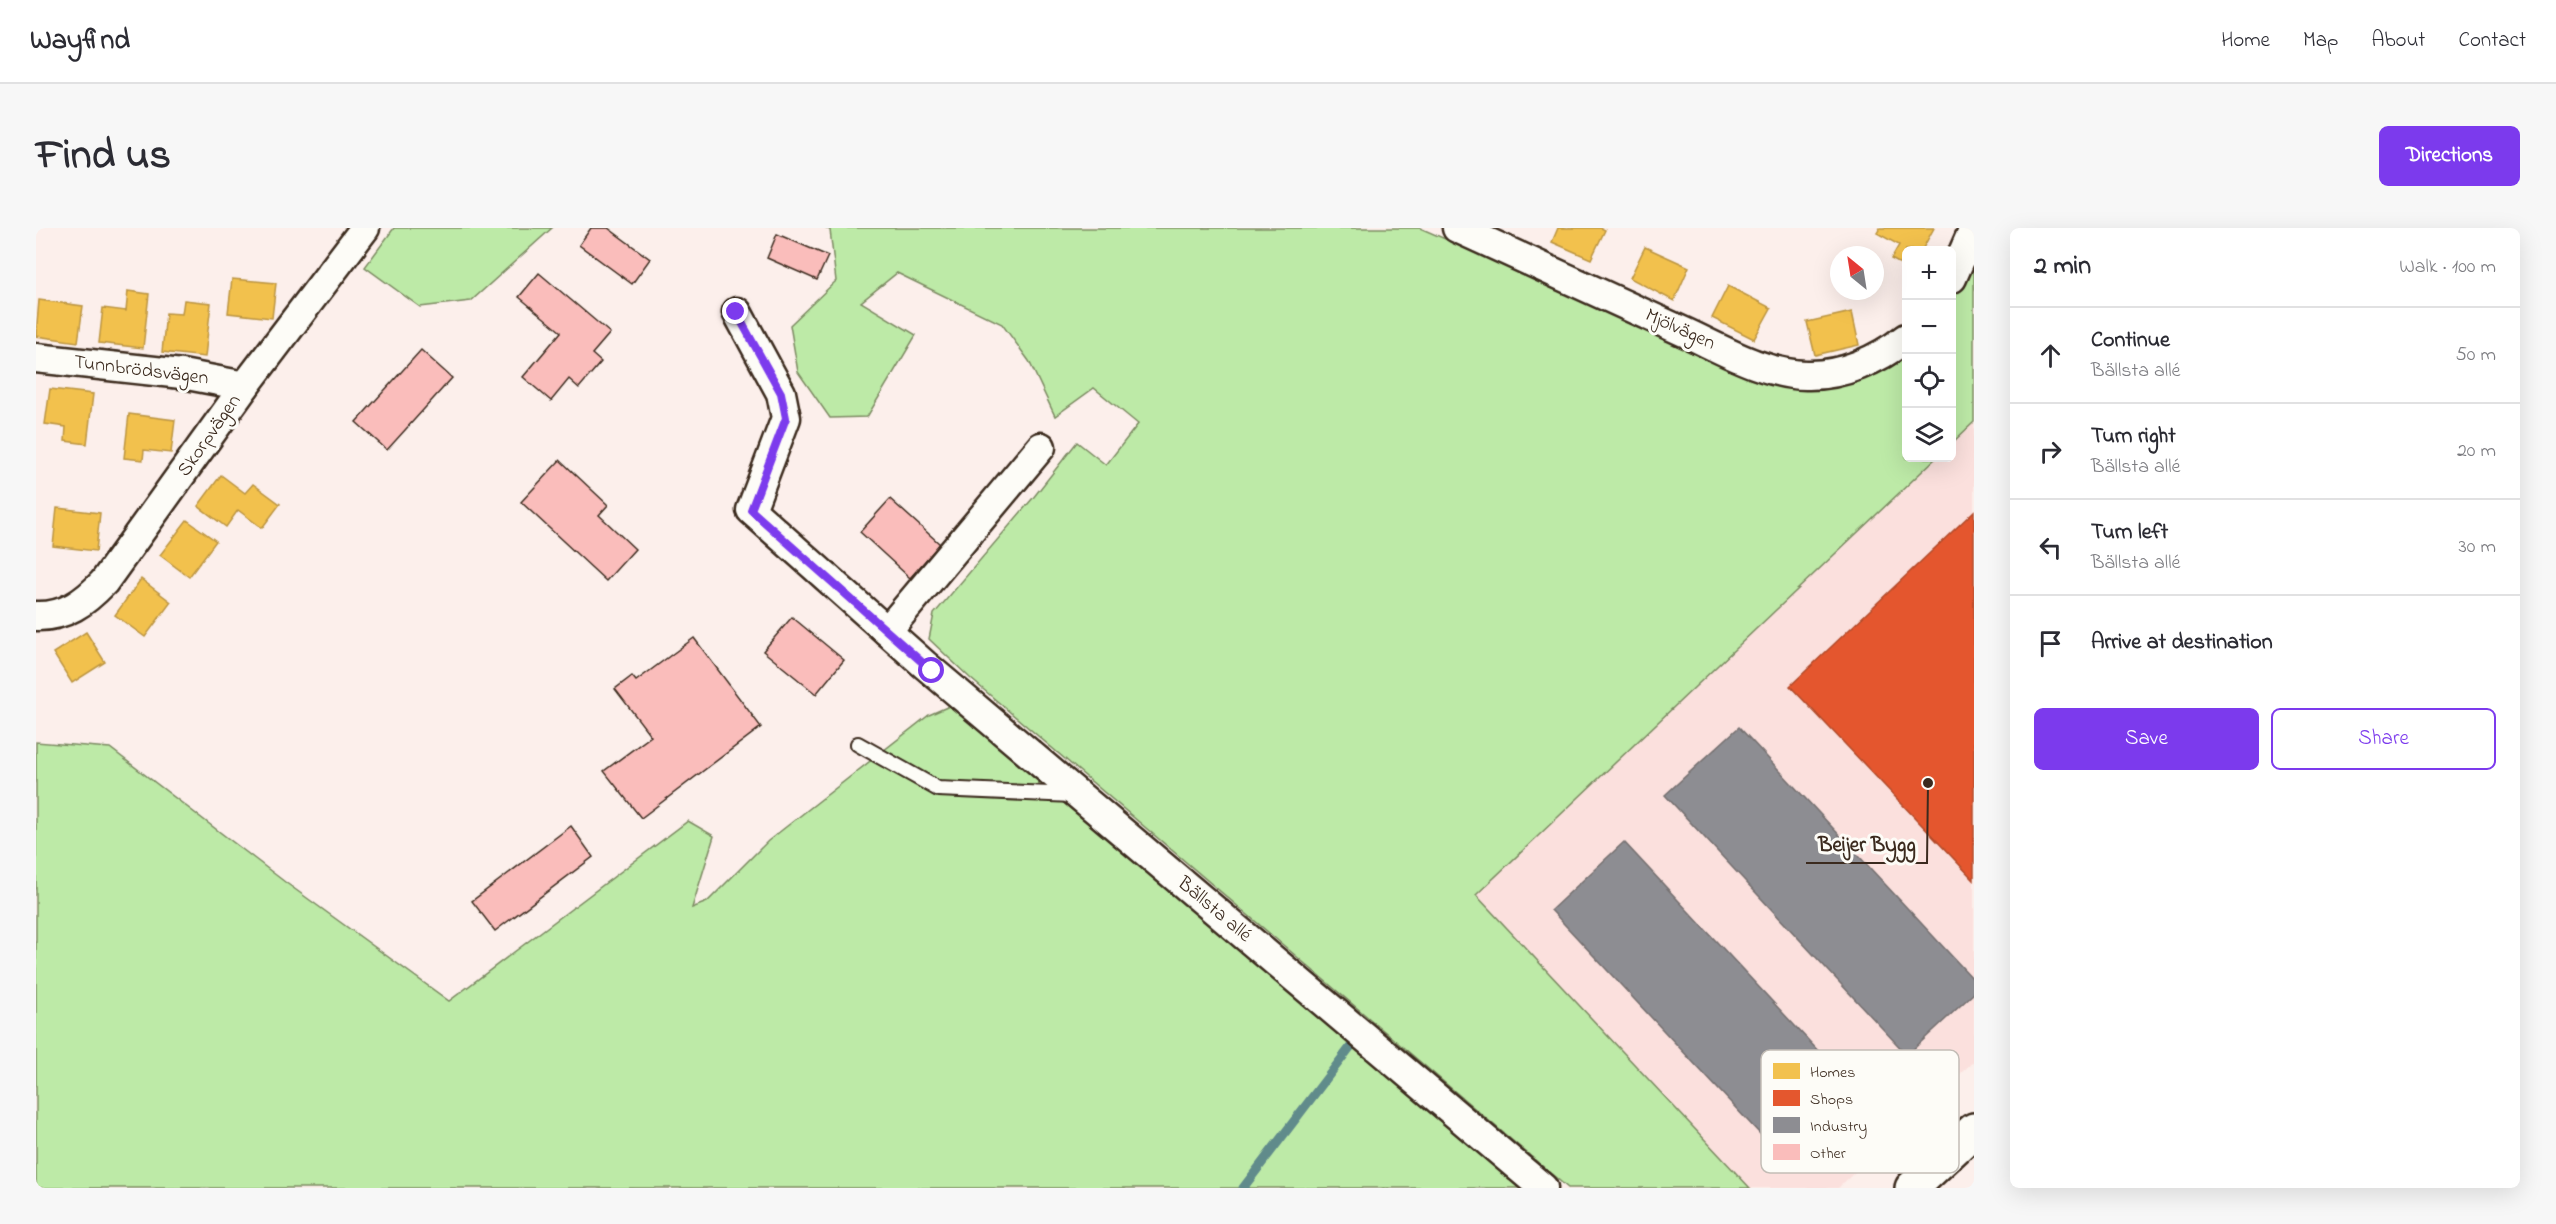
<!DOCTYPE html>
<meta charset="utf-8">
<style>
:root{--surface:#fff;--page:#f7f7f7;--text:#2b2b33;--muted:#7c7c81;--line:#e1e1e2;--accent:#7c3aed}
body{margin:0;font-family:"Indie Flower",sans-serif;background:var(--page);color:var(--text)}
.controls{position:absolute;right:18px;top:18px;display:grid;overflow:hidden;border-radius:9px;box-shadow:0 6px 24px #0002}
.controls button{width:54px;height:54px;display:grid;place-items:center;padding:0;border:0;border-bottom:2px solid var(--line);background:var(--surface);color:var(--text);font:30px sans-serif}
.compass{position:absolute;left:1794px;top:18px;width:54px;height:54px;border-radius:50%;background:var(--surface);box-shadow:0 6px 24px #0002;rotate:330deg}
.stop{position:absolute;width:18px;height:18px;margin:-14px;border:4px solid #7c3aed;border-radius:50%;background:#fff}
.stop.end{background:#7c3aed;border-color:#fff;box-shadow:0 2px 6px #0008}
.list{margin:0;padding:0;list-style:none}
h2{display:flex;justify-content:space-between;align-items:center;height:78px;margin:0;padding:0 24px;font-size:26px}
h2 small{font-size:20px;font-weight:400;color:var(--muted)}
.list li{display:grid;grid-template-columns:39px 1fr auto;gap:18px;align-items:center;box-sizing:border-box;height:96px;padding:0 24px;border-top:2px solid var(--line)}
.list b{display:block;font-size:22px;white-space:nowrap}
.list p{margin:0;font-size:20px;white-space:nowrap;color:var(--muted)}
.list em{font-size:20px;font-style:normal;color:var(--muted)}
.actions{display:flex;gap:12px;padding:18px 24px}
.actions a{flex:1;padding:14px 0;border:2px solid var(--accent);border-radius:9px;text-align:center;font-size:21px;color:var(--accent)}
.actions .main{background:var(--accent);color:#fff}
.icon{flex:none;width:33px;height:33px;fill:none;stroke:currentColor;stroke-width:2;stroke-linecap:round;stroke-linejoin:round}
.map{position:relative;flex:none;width:1938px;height:960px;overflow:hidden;border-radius:9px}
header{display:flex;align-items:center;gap:36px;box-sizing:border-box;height:84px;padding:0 30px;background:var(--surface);border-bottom:2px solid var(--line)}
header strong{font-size:28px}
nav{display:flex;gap:33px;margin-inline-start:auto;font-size:21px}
.intro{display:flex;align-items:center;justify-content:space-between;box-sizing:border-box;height:144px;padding:0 36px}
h1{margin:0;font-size:42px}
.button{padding:15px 27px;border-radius:9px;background:var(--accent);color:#fff;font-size:21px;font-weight:700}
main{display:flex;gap:36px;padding:0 36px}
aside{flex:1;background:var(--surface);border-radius:9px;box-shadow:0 6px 24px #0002}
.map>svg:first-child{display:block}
.built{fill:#fbe0dd}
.green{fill:#bdeaa7;stroke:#7c8a62;stroke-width:1.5}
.homes{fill:#f2c14e;stroke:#bb9440;stroke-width:1.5}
.shops{fill:#e4572e;stroke:#b14a29;stroke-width:1.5}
.industry{fill:#8d8d92;stroke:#746f6f;stroke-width:1.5}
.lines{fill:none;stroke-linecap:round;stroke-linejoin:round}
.stream{stroke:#618b8b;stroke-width:9}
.building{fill:#fabdbb;stroke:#3b2a1e;stroke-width:1.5}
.lane-casing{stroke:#3b2a1e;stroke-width:18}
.street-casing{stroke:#3b2a1e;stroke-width:33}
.secondary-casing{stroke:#3b2a1e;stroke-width:38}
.lane{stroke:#fdfcf7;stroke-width:14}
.street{stroke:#fdfcf7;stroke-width:28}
.secondary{stroke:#fdfcf7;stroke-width:33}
.route{stroke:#7c3aed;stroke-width:8}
.labels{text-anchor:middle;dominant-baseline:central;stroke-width:6;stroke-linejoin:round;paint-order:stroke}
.street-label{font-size:20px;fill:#3b2a1e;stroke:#fdfcf7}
.key{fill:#fdfcf7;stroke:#c3bdb6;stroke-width:1.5}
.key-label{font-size:16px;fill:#3b2a1e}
.leader{fill:none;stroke:#3b2a1e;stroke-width:2}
.callout-dot{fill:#3b2a1e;stroke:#fdfcf7;stroke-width:2}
.callout-label{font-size:21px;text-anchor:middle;font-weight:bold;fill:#3b2a1e;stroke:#fdfcf7;stroke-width:6;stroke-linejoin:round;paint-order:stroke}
</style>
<header>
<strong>Wayfind</strong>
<nav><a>Home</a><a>Map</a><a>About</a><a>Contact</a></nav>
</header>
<div class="intro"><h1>Find us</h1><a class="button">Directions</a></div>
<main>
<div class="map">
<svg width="1938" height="960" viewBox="0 0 1938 960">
<rect width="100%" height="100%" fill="#fcefeb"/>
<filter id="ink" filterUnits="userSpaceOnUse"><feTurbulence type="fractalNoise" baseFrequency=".0167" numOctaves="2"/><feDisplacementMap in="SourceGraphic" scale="12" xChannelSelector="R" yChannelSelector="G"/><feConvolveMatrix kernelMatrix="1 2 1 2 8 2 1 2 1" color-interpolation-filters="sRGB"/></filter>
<g filter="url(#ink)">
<polygon class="built" points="1938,194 1938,833 1802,960 1714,960 1440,667 1900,230 1916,230 1916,215"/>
<g class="green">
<polygon points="358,0 516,0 435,73 384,79 329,39"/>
<polygon points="790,0 1384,0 1588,89 1786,159 1821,153 1870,123 1870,230 1900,230 1440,667 1714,960 1532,960 934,450 893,411 898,386 997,270 1041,214 1070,237 1102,196 1058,160 1019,188 993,133 966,96 861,45 825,74 880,107 831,189 794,190 762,144 754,97 800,53 794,2"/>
<polygon points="1938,30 1938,194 1916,215 1916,75"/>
<polygon points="918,476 1489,960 0,960 0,514 74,520 249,654 413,773 652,593 678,608 656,680 671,674 732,613 893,487"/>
</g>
<g class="homes">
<polygon points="1522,0 1565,0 1569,2 1555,31 1516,14"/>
<polygon points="1844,0 1898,0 1886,22 1870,22 1870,39 1855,31 1863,17 1841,5"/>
<polygon points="1609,19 1653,39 1638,73 1594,50"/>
<polygon points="196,51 240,55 236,90 192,85"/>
<polygon points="1692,58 1735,80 1718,111 1676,90"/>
<polygon points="92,63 113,66 107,120 63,115 67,80 90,83"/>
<polygon points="3,72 47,78 42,114 0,108"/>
<polygon points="148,72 175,75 169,129 126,124 130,85 146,86"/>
<polygon points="1816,84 1823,117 1779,127 1771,94"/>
<polygon points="14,161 57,166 51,216 29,213 30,199 9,196"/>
<polygon points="93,186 139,192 135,225 108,222 107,232 88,230"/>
<polygon points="185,247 209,265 217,256 244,276 226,300 202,282 190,299 162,278"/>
<polygon points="21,280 64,285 60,323 17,318"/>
<polygon points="151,292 180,313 153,349 124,327"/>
<polygon points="105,351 135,374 109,409 79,387"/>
<polygon points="50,404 69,434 36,455 17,425"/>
</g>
<polygon class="shops" points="1938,283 1938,652 1754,458"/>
<g class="industry">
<polygon points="1703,499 1938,752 1938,765 1871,827 1629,567"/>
<polygon points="1588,614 1825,869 1752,936 1515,682"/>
</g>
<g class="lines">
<polyline class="stream" points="1207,960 1322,809"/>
</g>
<g class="building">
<polygon points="555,0 572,0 614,31 596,56 543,17"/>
<polygon points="741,6 792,28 781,52 731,30"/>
<polygon points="503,45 574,105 556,126 565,134 543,160 533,151 515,173 487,149 525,104 483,69"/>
<polygon points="385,122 416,150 351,222 320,194"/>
<polygon points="524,232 572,277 563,287 599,321 570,353 485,274"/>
<polygon points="854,271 904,316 874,350 824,304"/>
<polygon points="756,389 808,432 780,466 727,423"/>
<polygon points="658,410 725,499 605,590 568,543 615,508 579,461 596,448 600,453"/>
<polygon points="535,598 557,629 459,703 436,673"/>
</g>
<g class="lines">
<defs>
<polyline id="lane" points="822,516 902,561 1037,567"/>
<g id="street">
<path d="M1421 0C1496 34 1571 69 1646 103 1684 120 1726 146 1770 147 1806 148 1842 132 1870 110"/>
<polyline points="1916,50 1938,0"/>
<polyline points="701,84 745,165 750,190 715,282 889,437 1507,960"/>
<polyline points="0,130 146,146 209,158"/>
<path d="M0 388C29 389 49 374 68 354L209 158 329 0"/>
<polyline points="851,403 1005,219"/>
</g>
<polyline id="secondary" points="1876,960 1938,902"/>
</defs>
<use href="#lane" class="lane-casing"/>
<use href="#street" class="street-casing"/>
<use href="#secondary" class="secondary-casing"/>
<use href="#lane" class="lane"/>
<use href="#street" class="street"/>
<use href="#secondary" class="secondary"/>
</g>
</g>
<g class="lines" filter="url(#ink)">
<polyline class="route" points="700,84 745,165 750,190 715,282 896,443"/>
</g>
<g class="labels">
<g class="street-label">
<text transform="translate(1644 102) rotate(24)">Mjölvägen</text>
<text transform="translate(105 143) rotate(7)">Tunnbrödsvägen</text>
<text transform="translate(174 208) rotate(-55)">Skorpvägen</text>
<text transform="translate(1178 682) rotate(40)">Bällsta allé</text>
</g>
</g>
<rect x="1725" y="822" width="198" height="123" rx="9" class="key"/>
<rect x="1737" y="835" width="27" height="16" fill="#f2c14e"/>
<rect x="1737" y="862" width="27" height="16" fill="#e4572e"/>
<rect x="1737" y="889" width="27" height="16" fill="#8d8d92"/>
<rect x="1737" y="916" width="27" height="16" fill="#fabdbb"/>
<g class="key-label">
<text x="1774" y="849">Homes</text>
<text x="1774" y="876">Shops</text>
<text x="1774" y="903">Industry</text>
<text x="1774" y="930">Other</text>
</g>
<path class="leader" d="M1892 555L1891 635H1770"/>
<circle class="callout-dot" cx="1892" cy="555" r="6"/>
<g class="callout-label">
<text x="1831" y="623">Beijer Bygg</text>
</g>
</svg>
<div class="controls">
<button>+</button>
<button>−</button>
<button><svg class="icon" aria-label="locate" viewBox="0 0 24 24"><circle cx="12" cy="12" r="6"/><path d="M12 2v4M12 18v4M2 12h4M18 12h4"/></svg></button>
<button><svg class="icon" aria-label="layers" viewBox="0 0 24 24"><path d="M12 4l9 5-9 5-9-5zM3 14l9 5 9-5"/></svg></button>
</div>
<svg class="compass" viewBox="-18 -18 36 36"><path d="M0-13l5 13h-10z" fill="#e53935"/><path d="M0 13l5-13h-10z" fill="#7c7c81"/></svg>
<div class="stop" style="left:896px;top:443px"></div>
<div class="stop end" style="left:700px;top:84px"></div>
</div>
<aside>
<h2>2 min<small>Walk · 100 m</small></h2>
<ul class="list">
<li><svg class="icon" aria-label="ahead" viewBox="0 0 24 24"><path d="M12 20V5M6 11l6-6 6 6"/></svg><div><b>Continue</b><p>Bällsta allé</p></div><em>50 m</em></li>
<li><svg class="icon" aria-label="right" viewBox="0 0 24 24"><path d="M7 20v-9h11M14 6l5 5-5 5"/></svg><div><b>Turn right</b><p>Bällsta allé</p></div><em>20 m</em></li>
<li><svg class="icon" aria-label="left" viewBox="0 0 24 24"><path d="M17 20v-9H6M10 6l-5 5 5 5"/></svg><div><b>Turn left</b><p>Bällsta allé</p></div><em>30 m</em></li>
<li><svg class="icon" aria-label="arrive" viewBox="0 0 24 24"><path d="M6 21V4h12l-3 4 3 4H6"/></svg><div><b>Arrive at destination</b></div></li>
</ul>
<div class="actions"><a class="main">Save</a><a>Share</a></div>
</aside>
</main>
